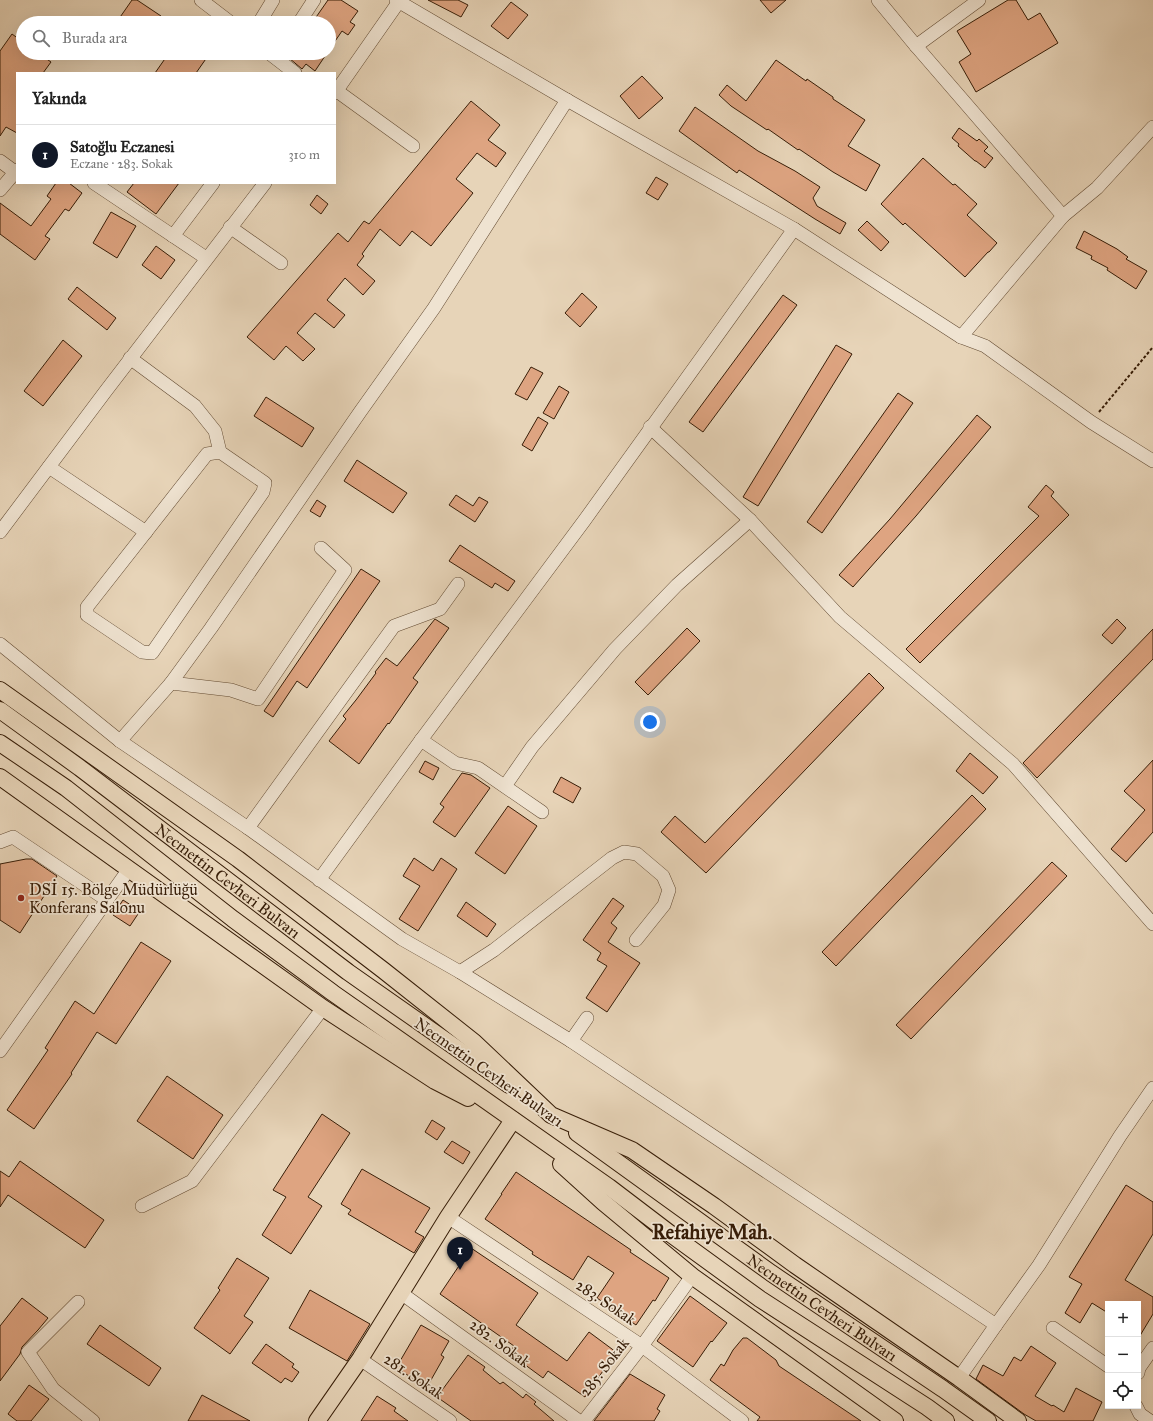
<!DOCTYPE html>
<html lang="tr">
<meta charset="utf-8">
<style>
:root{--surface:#fff;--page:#f2f2f2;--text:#222;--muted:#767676;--line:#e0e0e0;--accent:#111827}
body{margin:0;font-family:"IM FELL Great Primer",serif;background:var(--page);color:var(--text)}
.controls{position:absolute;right:12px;bottom:12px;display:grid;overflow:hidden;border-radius:0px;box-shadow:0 4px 16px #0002}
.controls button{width:36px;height:36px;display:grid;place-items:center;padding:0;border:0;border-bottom:1px solid var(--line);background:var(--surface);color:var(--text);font:20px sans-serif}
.you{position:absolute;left:650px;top:722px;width:14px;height:14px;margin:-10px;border:3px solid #fff;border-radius:50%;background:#1a73e8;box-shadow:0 0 0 6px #1a73e833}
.badge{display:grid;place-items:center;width:26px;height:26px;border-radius:50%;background:var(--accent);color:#fff;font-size:13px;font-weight:700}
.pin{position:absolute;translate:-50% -33px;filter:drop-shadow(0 1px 2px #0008)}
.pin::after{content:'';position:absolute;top:21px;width:14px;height:12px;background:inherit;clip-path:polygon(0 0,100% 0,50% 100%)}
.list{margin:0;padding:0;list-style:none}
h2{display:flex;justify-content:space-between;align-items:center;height:52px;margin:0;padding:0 16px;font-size:17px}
h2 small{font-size:13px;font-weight:400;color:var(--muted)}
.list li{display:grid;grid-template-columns:26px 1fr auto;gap:12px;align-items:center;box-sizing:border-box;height:60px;padding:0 16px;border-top:1px solid var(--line)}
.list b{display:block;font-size:15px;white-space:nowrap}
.list p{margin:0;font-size:13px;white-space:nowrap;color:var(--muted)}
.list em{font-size:13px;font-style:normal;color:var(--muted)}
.icon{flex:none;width:22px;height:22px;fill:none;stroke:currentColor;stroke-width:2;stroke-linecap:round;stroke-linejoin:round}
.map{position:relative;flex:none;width:1153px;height:1421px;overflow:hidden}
.search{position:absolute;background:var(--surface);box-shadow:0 4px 16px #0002;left:16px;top:16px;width:320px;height:44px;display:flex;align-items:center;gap:10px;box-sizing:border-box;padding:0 14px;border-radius:22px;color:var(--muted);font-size:15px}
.panel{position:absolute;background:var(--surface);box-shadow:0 4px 16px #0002;left:16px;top:72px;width:320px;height:112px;border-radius:0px}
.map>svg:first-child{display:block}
.building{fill:#dea481;stroke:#371d07}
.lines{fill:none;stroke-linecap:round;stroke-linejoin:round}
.minor-casing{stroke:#634b33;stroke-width:14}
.major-casing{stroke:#371d07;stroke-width:18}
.path{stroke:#371d07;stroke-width:2;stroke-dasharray:3 2;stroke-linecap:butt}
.minor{stroke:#efe3d1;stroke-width:13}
.major{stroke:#e7d4b8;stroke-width:16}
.poi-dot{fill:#8f2418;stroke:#efe3d1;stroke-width:1.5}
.labels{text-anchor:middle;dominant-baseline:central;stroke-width:3.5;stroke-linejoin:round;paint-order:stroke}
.street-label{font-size:16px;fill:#371d07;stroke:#efe3d1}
.poi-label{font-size:16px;fill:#371d07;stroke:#efe3d1;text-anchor:start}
.district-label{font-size:20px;font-weight:bold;fill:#371d07;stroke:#efe3d1}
</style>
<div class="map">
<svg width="1153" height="1421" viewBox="0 0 1153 1421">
<rect width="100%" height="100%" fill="#e7d4b8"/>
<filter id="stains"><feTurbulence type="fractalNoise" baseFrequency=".005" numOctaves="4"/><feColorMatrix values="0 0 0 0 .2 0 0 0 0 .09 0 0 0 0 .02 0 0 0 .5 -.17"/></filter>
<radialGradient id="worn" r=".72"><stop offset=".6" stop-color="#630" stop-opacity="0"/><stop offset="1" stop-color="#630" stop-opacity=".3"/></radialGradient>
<g class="building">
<polygon points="132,0 137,0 161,16 157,23 116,23"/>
<polygon points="328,0 341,0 358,11 350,22 355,25 348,35 342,31 329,50 329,23 312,23"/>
<polygon points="428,0 458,0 468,5 461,17"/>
<polygon points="760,0 786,0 771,13"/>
<polygon points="1008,0 1016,0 1028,20 1040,13 1058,43 976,92 959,62 971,54 957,31"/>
<polygon points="511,2 528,15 508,39 491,26"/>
<polygon points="12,34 23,42 23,53 38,53 51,62 43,73 17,73 17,133 6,127 0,136 0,51"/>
<polygon points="169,53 210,53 196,73 155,73"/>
<polygon points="292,53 327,53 315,71 306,64 302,69 289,58"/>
<polygon points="776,60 806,81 807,79 833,97 833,99 865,120 848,146 880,165 866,191 833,172 799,149 798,150 768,129 767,130 731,106 719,95 727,85 746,101"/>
<polygon points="642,76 663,98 639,119 620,96"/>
<polygon points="471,101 500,125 488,140 506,153 496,167 477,153 456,179 473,193 431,246 412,231 400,246 380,229 362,254 364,256 357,265 375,281 363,295 345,278 327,300 345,315 334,328 315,313 297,333 315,349 303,361 286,346 274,360 247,337 338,233 348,242 364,221 369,224"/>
<polygon points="695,107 758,151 795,171 820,187 813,198 817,206 846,223 840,234 815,219 739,170 737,173 679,131"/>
<polygon points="959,128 977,141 979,139 988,147 984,151 993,158 985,168 976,161 975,161 958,146 959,144 952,138"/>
<polygon points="923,158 953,185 955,184 977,204 967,215 997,243 989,252 988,252 965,277 905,223 903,225 881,204"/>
<polygon points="656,177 668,184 658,200 646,193"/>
<polygon points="56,183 69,183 82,193 69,211 65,209 45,236 50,239 35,260 0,234 0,203 31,226 51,199 47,196"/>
<polygon points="134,183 179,183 156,214 127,192"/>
<polygon points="317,195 328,204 321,214 310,205"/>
<polygon points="111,212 136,226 117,258 93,243"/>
<polygon points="867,221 889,242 881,251 858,230"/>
<polygon points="1084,231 1117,249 1128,257 1126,259 1147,271 1136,289 1107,270 1108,268 1091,259 1092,256 1076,248"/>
<polygon points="156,246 175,260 161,279 142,265"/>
<polygon points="77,287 116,318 107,330 68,299"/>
<polygon points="582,293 597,307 580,327 565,313"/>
<polygon points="783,295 797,305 703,432 689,422"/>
<polygon points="63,340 82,356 43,406 24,391"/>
<polygon points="836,345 852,354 758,506 743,497"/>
<polygon points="531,367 543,373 527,400 515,394"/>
<polygon points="559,386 569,392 554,419 543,413"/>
<polygon points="898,393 913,403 822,533 807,522"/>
<polygon points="266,397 314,428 302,447 254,416"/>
<polygon points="977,415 991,427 916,516 853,587 839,575 890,519"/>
<polygon points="538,417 548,423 532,451 522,445"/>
<polygon points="357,460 407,493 393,513 344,481"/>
<polygon points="1046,485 1054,492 1051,496 1069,515 920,663 906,649 1039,516 1028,507"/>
<polygon points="456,495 473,506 479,497 488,502 475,522 449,505"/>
<polygon points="317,500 326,506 320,517 310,511"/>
<polygon points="460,545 515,581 508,591 495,583 492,588 449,561"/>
<polygon points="361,569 380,581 307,688 297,681 273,717 264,711"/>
<polygon points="435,619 449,628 413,678 418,682 389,724 388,723 359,764 329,741 346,719 343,716 356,700 376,673 375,672 386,658 397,666"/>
<polygon points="1117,619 1126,628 1112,644 1102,635"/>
<polygon points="687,628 700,641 648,695 635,682"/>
<polygon points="1153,629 1153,659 1037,778 1023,763"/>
<polygon points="869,673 884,688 706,873 661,832 675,816 705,843"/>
<polygon points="970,753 998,777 983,794 956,771"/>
<polygon points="1153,760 1153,832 1126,862 1111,849 1145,810 1124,791"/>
<polygon points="425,761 439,768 433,780 419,772"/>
<polygon points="462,773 471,775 490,788 455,837 433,822 444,807 440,804"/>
<polygon points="561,777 581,788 573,803 553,792"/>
<polygon points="972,795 986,809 836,966 822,952"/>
<polygon points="508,806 537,826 505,874 475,853"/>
<polygon points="414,858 433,871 441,858 457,869 418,931 399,919 420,886 403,876"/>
<polygon points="26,859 32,859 57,876 20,933 0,920 0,864"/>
<polygon points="1052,862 1067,876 911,1039 896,1025"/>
<polygon points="613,898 624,906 611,923 617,928 608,942 640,963 607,1012 586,998 607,966 597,960 601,953 583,940"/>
<polygon points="123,900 140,911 130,926 113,915"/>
<polygon points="466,902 496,924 487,937 457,916"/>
<polygon points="141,942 171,961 116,1044 97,1032 71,1073 72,1074 34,1129 7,1110 48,1050 45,1048 75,1001 94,1014"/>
<polygon points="167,1076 223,1115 193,1159 137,1121"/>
<polygon points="322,1114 350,1133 308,1197 322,1206 291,1254 262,1235 286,1197 273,1190"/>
<polygon points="432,1120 445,1128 437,1140 425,1132"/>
<polygon points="452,1141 470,1152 463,1164 444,1152"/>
<polygon points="20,1161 104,1220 85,1248 8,1195 0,1207 0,1171 9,1177"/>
<polygon points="362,1169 430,1208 415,1232 424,1237 414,1253 348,1214 351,1210 341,1204"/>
<polygon points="516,1172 631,1250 630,1252 669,1278 655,1301 653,1300 636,1325 597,1298 614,1273 588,1256 573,1280 532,1254 533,1252 485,1219 502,1194 501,1194"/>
<polygon points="1126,1185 1153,1202 1153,1234 1125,1280 1153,1297 1153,1314 1138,1339 1138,1304 1108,1304 1108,1313 1092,1303 1080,1323 1065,1313 1082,1284 1069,1277"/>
<polygon points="471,1248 538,1293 516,1325 567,1361 589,1332 616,1352 585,1397 548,1371 543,1378 509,1353 514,1346 440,1294"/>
<polygon points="237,1258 269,1278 244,1316 253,1322 230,1354 194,1328 220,1290 218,1288"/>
<polygon points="310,1290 370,1324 347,1361 289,1328"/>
<polygon points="690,1296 727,1323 712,1342 711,1341 693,1367 657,1341"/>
<polygon points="22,1298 48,1318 38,1330 22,1347 20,1354 0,1381 0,1326"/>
<polygon points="100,1325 161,1368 149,1386 87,1344"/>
<polygon points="421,1325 449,1341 441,1355 444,1357 427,1387 396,1368"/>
<polygon points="743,1338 747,1338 776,1360 779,1366 861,1421 757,1421 760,1417 710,1380 721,1364 724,1366 733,1350"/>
<polygon points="266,1344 294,1364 292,1367 299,1372 292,1382 285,1378 281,1383 252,1363"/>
<polygon points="1031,1346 1056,1363 1035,1396 1052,1406 1053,1405 1064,1412 1076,1388 1102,1402 1093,1421 1036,1421 1024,1414 976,1379 983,1365 1003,1376 1014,1357 1021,1361"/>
<polygon points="468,1355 485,1367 483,1370 500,1384 503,1382 523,1398 526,1394 536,1402 534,1404 554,1421 471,1421 437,1397"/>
<polygon points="630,1374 665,1395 657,1409 660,1411 654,1421 594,1421"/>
<polygon points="29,1385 49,1399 31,1421 17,1421 8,1414"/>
<polygon points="202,1395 250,1421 188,1421"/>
<polygon points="377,1396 396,1408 394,1411 408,1421 361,1421"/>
</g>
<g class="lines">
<defs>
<g id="minor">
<polyline points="201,0 231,23"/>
<polyline points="396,0 567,100 794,229 961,337 985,346 1091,422 1153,461"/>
<polyline points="878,0 916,46 1063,216"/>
<polyline points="259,23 273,0"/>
<polyline points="299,23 314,0"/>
<polyline points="916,46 979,0"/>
<polyline points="269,53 295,73"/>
<polyline points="337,91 413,146"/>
<polyline points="335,93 400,0"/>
<polyline points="0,161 15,172"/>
<polyline points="94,183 206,258"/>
<polyline points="0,190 17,170"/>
<polyline points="230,227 281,263"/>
<polyline points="173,236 213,183"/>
<polyline points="961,337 1063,216 1097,188 1153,127"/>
<polyline points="130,358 195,406 215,431 220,452"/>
<polyline points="650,427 750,520 840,617 1013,764 1153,924"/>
<polygon points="220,452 265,483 263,492 152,653 142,652 87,615 87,607 207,454"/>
<polyline points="49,467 146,532"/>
<polyline points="0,532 105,392 265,183"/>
<polyline points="0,644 120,741 248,828 402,939 460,972 571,1041 996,1325 1039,1265 1120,1136 1153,1088"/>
<polyline points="171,683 231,690 258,699 345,570 321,548"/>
<polyline points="421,740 455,763 478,768 542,812"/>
<polyline points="120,741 171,683 211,628 360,412 434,308 567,100"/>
<polyline points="505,786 532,747 615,649 677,585 750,520"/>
<polyline points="248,828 394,626 440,609 458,584"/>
<polyline points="0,842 13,837 107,900"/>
<polyline points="319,880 421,740 584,521 794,229"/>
<polyline points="460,972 494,950 612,858 624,852 637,854 663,876 669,890 664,905 636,940"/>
<polyline points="571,1041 587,1018"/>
<polyline points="0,1051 129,869"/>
<polyline points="142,1206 192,1181 323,1008"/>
<polyline points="448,1217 642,1346 742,1421"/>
<polyline points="401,1293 579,1421"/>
<polyline points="78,1302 28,1352 53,1389 93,1421"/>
<polyline points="1053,1328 1108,1366"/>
<polyline points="360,1359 450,1421"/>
<polyline points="1138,1373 1139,1368 1153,1348"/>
<polyline points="959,1378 996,1325"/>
<polyline points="1136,1406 1140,1414 1150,1421"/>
<polyline points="584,1421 642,1346 692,1276"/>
</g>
<g id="major">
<polyline points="0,690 238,859 383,970 474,1042 551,1115 632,1150 714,1206 795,1265 959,1378 1018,1421"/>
<path id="s1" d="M0 710 80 768 348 972 509 1085"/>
<polyline points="0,743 66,788 233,919 333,993 609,1187 672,1235 760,1299 927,1407 946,1421"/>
<polyline points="0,777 323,1008 435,1081 468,1098"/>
<path id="s2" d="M577 1133 771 1273 943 1389 988 1421"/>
<polyline points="561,1164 603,1202 692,1276 895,1421"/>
<polyline points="317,1421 360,1359 448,1217 513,1120"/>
</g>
</defs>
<use href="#minor" class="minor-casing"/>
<use href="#major" class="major-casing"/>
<polyline class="path" points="1099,412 1153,347"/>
<use href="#minor" class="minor"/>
<use href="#major" class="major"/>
</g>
<circle class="poi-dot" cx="21" cy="898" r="4"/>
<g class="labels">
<g class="street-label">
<text stroke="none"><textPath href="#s1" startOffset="285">Necmettin Cevheri Bulvarı</textPath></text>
<text transform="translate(489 1072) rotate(35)">Necmettin Cevheri Bulvarı</text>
<text transform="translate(606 1302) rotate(34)">283. Sokak</text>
<text stroke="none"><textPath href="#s2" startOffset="301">Necmettin Cevheri Bulvarı</textPath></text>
<text transform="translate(500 1343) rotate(36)">282. Sokak</text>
<text transform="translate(604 1367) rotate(-52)">285. Sokak</text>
<text transform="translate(414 1376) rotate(34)">281. Sokak</text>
</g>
<g class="poi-label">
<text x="29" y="889">DSİ 15. Bölge Müdürlüğü<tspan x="29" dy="18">Konferans Salonu</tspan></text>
</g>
<g class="district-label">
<text x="712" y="1232">Refahiye Mah.</text>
</g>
</g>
<rect width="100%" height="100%" filter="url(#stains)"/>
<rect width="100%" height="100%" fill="url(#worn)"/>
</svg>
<div class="controls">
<button>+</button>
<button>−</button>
<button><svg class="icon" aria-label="locate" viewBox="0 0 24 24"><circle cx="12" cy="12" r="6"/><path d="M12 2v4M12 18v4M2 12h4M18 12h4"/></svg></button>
</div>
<div class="you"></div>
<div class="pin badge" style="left:460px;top:1270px">1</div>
<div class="search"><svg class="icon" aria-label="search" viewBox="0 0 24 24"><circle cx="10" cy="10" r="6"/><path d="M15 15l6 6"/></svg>Burada ara</div>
<section class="panel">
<h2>Yakında<small></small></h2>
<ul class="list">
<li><span class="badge">1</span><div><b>Satoğlu Eczanesi</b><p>Eczane · 283. Sokak</p></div><em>310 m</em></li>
</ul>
</section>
</div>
